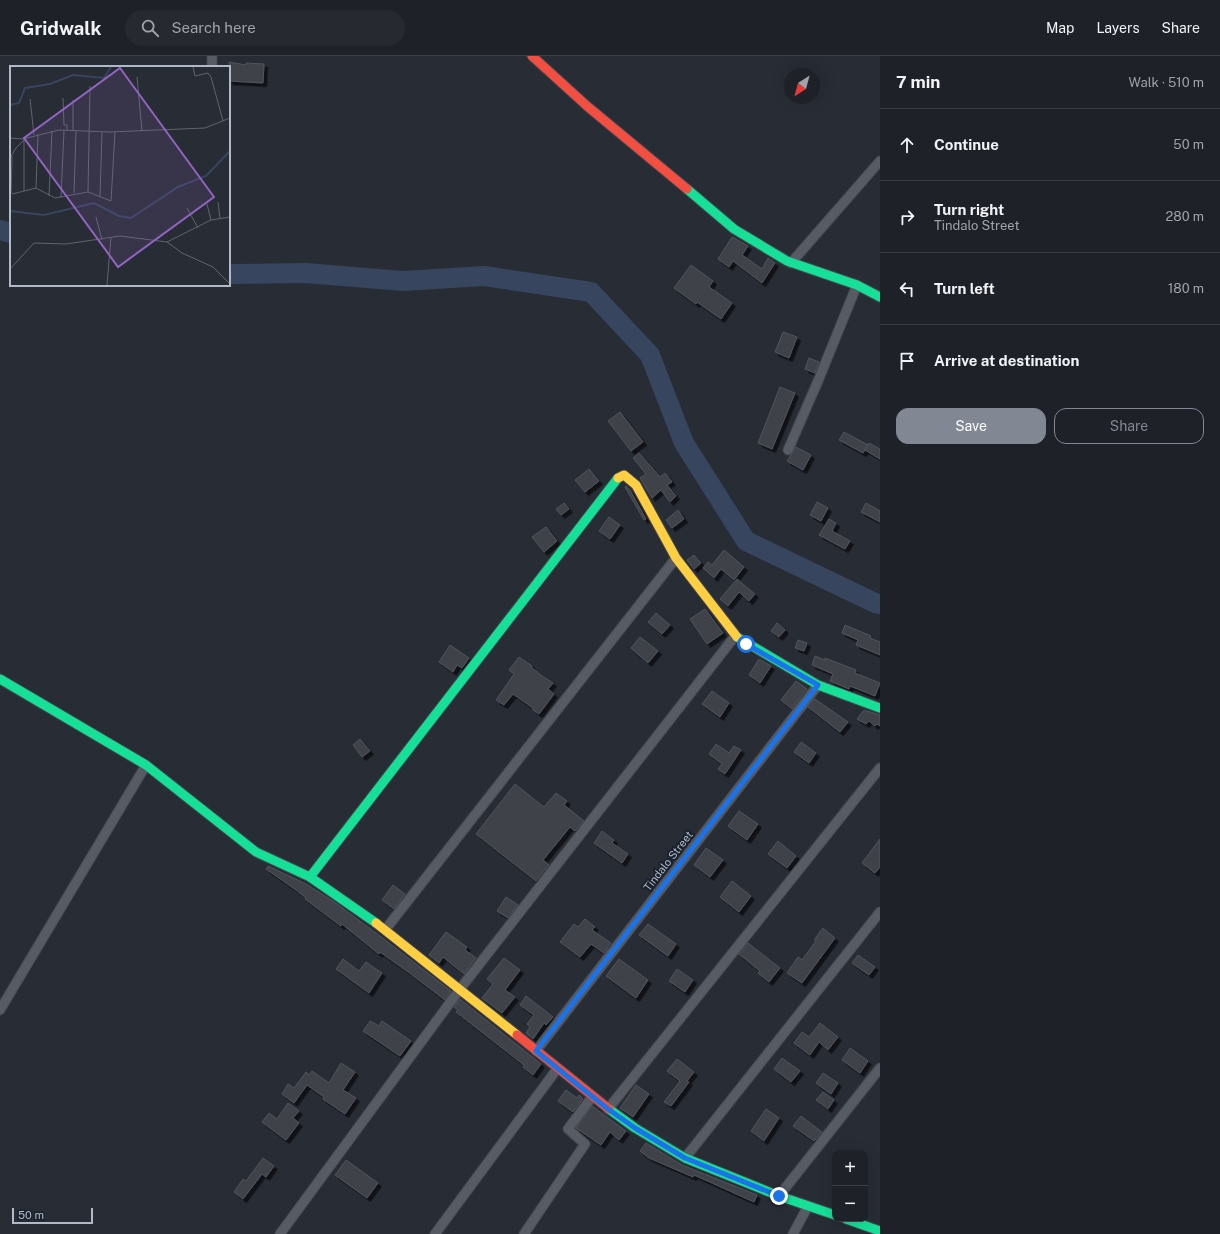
<!DOCTYPE html>
<meta charset="utf-8">
<style>
:root{--surface:#1e2128;--page:#262930;--text:#f1f3f6;--muted:#a1a3a8;--line:#3c3e45;--accent:#818793}
body{margin:0;font-family:"Public Sans",sans-serif;background:var(--page);color:var(--text)}
.controls{position:absolute;right:12px;bottom:12px;display:grid;overflow:hidden;border-radius:8px;box-shadow:0 4px 16px #0002}
.controls button{width:36px;height:36px;display:grid;place-items:center;padding:0;border:0;border-bottom:1px solid var(--line);background:var(--surface);color:var(--text);font:20px sans-serif}
.compass{position:absolute;left:784px;top:12px;width:36px;height:36px;border-radius:50%;background:var(--surface);box-shadow:0 4px 16px #0002;rotate:216deg}
.scale{position:absolute;left:12px;bottom:10px;width:81px;box-sizing:border-box;padding-left:4px;border:2px solid #b1b8c6;border-top:0;font-size:11px;line-height:14px;white-space:nowrap;color:#b1b8c6;-webkit-text-stroke:3px #1b222f;paint-order:stroke}
.stop{position:absolute;width:12px;height:12px;margin:-9px;border:3px solid #1a73e8;border-radius:50%;background:#fff}
.stop.end{background:#1a73e8;border-color:#fff;box-shadow:0 1px 4px #0008}
.list{margin:0;padding:0;list-style:none}
h2{display:flex;justify-content:space-between;align-items:center;height:52px;margin:0;padding:0 16px;font-size:17px}
h2 small{font-size:13px;font-weight:400;color:var(--muted)}
.list li{display:grid;grid-template-columns:26px 1fr auto;gap:12px;align-items:center;box-sizing:border-box;height:72px;padding:0 16px;border-top:1px solid var(--line)}
.list b{display:block;font-size:15px;white-space:nowrap}
.list p{margin:0;font-size:13px;white-space:nowrap;color:var(--muted)}
.list em{font-size:13px;font-style:normal;color:var(--muted)}
.actions{display:flex;gap:8px;padding:12px 16px}
.actions a{flex:1;padding:9px 0;border:1px solid var(--accent);border-radius:12px;text-align:center;font-size:14px;color:var(--accent)}
.actions .main{background:var(--accent);color:#fff}
.icon{flex:none;width:22px;height:22px;fill:none;stroke:currentColor;stroke-width:2;stroke-linecap:round;stroke-linejoin:round}
.map{position:relative;flex:none;width:880px;height:1178px;overflow:hidden}
header{display:flex;align-items:center;gap:24px;box-sizing:border-box;height:56px;padding:0 20px;background:var(--surface);border-bottom:1px solid var(--line)}
header strong{font-size:19px}
nav{display:flex;gap:22px;margin-inline-start:auto;font-size:14px}
.search{width:280px;height:36px;background:var(--page);display:flex;align-items:center;gap:10px;box-sizing:border-box;padding:0 14px;border-radius:22px;color:var(--muted);font-size:15px}
main{display:flex}
aside{flex:1;background:var(--surface)}
.map>svg:first-child{display:block}
.lines{fill:none;stroke-linecap:round;stroke-linejoin:round}
.river{stroke:#37455f;stroke-width:20}
.building{fill:#3f434a;stroke:#50545c;filter:url(#shadow)}
.street-casing{stroke:#44474e;stroke-width:11}
.fast-casing{stroke:#44474e;stroke-width:11}
.slow-casing{stroke:#44474e;stroke-width:11}
.jam-casing{stroke:#44474e;stroke-width:11}
.street{stroke:#575b63;stroke-width:9}
.fast{stroke:#16e098;stroke-width:9}
.slow{stroke:#ffcf43;stroke-width:9}
.jam{stroke:#f24e42;stroke-width:9}
.route{stroke:#1a73e8;stroke-width:5}
.labels{text-anchor:middle;dominant-baseline:central;stroke-width:4;stroke-linejoin:round;paint-order:stroke}
.street-label{font-size:11px;fill:#b1b8c6;stroke:#1b222f}
.inset-river{fill:none;stroke:#37455f;stroke-width:2}
.inset-road{fill:none;stroke:#5f646f;stroke-width:1}
.view{fill:#9164c2;fill-opacity:0.15;stroke:#9164c2;stroke-width:2}
.inset-edge{fill:none;stroke:#b1b8c6;stroke-width:2}
</style>
<header>
<strong>Gridwalk</strong>
<div class="search"><svg class="icon" aria-label="search" viewBox="0 0 24 24"><circle cx="10" cy="10" r="6"/><path d="M15 15l6 6"/></svg>Search here</div>
<nav><a>Map</a><a>Layers</a><a>Share</a></nav>
</header>
<main>
<div class="map">
<svg width="880" height="1178" viewBox="0 0 880 1178">
<defs>
<filter id="shadow"><feDropShadow dx="3.5" dy="3.5" stdDeviation="0" flood-color="#0009"/></filter>
</defs>
<rect width="100%" height="100%" fill="#282c35"/>
<g class="lines">
<g class="river">
<polyline points="0,174 11,177"/>
<polyline points="229,218 306,217 403,225 484,220 591,236 650,299 684,387 746,485 875,547 880,548"/>
</g>
</g>
<g class="building">
<polygon points="229,6 246,9 246,7 264,8 263,27 229,25"/>
<polygon points="732,181 748,190 742,199 762,213 768,202 775,207 762,227 733,205 729,211 718,203"/>
<polygon points="691,209 713,225 709,231 732,247 721,263 697,246 696,248 674,232"/>
<polygon points="783,276 797,281 789,302 775,296"/>
<polygon points="809,302 819,306 815,317 805,313"/>
<polygon points="780,331 795,337 772,393 758,387"/>
<polygon points="620,356 643,386 631,395 608,365"/>
<polygon points="844,376 868,389 863,397 839,384"/>
<polygon points="869,387 880,393 880,403 865,394"/>
<polygon points="796,391 811,399 803,414 787,405"/>
<polygon points="639,397 660,421 665,417 672,426 667,429 676,440 670,446 661,434 652,442 640,422 646,418 633,402"/>
<polygon points="589,413 599,425 585,436 575,424"/>
<polygon points="626,430 630,434 646,463 644,464 625,431"/>
<polygon points="817,446 828,452 821,465 810,459"/>
<polygon points="564,447 569,453 561,459 556,453"/>
<polygon points="866,447 880,455 880,466 861,456"/>
<polygon points="678,454 684,463 672,472 666,464"/>
<polygon points="609,461 620,469 610,483 599,475"/>
<polygon points="829,463 836,467 832,475 850,485 845,493 819,479"/>
<polygon points="546,471 557,485 544,496 532,481"/>
<polygon points="724,494 744,511 734,524 721,513 714,522 703,512 708,506 712,509"/>
<polygon points="694,499 701,507 694,513 687,504"/>
<polygon points="737,523 755,538 749,545 739,536 728,550 720,543"/>
<polygon points="705,553 723,577 707,588 690,563"/>
<polygon points="656,557 670,569 662,578 648,566"/>
<polygon points="777,567 785,574 779,581 771,575"/>
<polygon points="845,569 871,580 870,582 880,586 880,599 856,589 858,584 842,577"/>
<polygon points="640,581 658,595 648,607 631,592"/>
<polygon points="798,584 807,587 804,595 795,592"/>
<polygon points="450,589 469,602 462,612 457,609 453,616 439,606"/>
<polygon points="815,600 825,604 825,602 856,614 855,617 880,627 875,640 850,630 849,633 830,625 833,618 812,609"/>
<polygon points="519,601 532,610 531,611 542,620 553,627 548,633 554,638 539,658 533,654 533,652 513,638 504,649 496,644 514,618 509,614"/>
<polygon points="759,603 771,610 760,627 749,619"/>
<polygon points="796,625 807,633 792,653 781,644"/>
<polygon points="712,635 729,647 720,661 702,648"/>
<polygon points="815,643 848,666 840,676 808,651"/>
<polygon points="864,654 880,659 880,670 877,668 875,670 869,665 866,668 857,663"/>
<polygon points="360,683 370,695 362,701 353,689"/>
<polygon points="801,686 816,697 809,707 794,696"/>
<polygon points="716,688 729,697 734,690 741,694 725,718 718,713 722,708 709,698"/>
<polygon points="515,728 544,751 556,737 567,745 564,749 584,765 575,775 570,771 543,804 549,809 536,825 476,778"/>
<polygon points="739,755 758,768 747,784 728,770"/>
<polygon points="602,775 614,784 612,787 628,798 622,807 594,787"/>
<polygon points="880,783 880,811 875,817 862,807"/>
<polygon points="778,785 796,800 787,812 768,798"/>
<polygon points="706,792 723,804 710,821 694,809"/>
<polygon points="268,810 306,828 333,845 380,880 451,935 445,944 411,918 380,896 379,898 342,868 341,870 305,843 306,842 296,834 266,813"/>
<polygon points="732,825 751,840 739,856 720,841"/>
<polygon points="393,829 405,838 394,853 382,844"/>
<polygon points="506,841 518,849 508,862 497,855"/>
<polygon points="585,863 595,871 592,874 611,887 604,897 591,888 580,901 560,886 574,868 578,871"/>
<polygon points="648,868 676,888 668,900 639,879"/>
<polygon points="823,872 835,882 802,927 787,917 798,901 802,904 816,885 814,884"/>
<polygon points="446,876 467,891 465,894 476,902 464,918 443,901 439,907 429,899"/>
<polygon points="748,887 780,912 769,926 758,917 760,915 739,898"/>
<polygon points="858,899 875,911 869,919 852,907"/>
<polygon points="504,902 520,914 505,934 515,941 502,957 482,942 493,928 487,923"/>
<polygon points="343,903 359,915 366,906 382,917 369,937 336,913"/>
<polygon points="619,903 648,924 636,942 606,920"/>
<polygon points="677,913 693,924 685,936 669,925"/>
<polygon points="526,940 553,961 546,969 544,967 533,983 526,977 530,971 527,968 534,959 520,949"/>
<polygon points="460,943 541,1008 533,1019 523,1011 524,1009 456,956 458,954 454,951"/>
<polygon points="370,965 379,970 382,965 411,985 400,1000 363,975"/>
<polygon points="820,967 838,981 828,994 819,986 810,999 794,987 802,976 809,981"/>
<polygon points="850,992 868,1005 860,1017 842,1004"/>
<polygon points="782,1002 800,1015 791,1026 774,1013"/>
<polygon points="677,1003 694,1016 687,1025 689,1026 671,1050 664,1046 680,1025 667,1015"/>
<polygon points="341,1007 355,1016 343,1034 356,1042 345,1058 323,1043 324,1041 307,1029 294,1047 282,1038 288,1028 294,1032 306,1016 309,1019 312,1015 329,1027"/>
<polygon points="823,1017 838,1027 831,1038 816,1027"/>
<polygon points="636,1029 649,1038 633,1061 620,1052"/>
<polygon points="566,1034 577,1042 579,1039 583,1043 573,1056 558,1045"/>
<polygon points="823,1036 834,1044 828,1053 816,1044"/>
<polygon points="288,1047 299,1055 293,1062 299,1067 286,1084 262,1066 269,1057 277,1063"/>
<polygon points="592,1050 626,1075 619,1084 610,1076 601,1089 576,1072"/>
<polygon points="766,1053 779,1062 764,1085 751,1075"/>
<polygon points="801,1060 822,1076 814,1085 793,1070"/>
<polygon points="646,1087 682,1109 757,1139 754,1146 694,1119 693,1121 649,1102 640,1095"/>
<polygon points="263,1102 274,1110 266,1121 262,1118 243,1143 234,1136 243,1123 246,1125"/>
<polygon points="346,1104 378,1127 367,1142 335,1119"/>
</g>
<g class="lines">
<defs>
<g id="street">
<polyline points="212,11 212,0"/>
<polyline points="791,207 880,105"/>
<polyline points="788,394 818,325 857,229"/>
<polyline points="385,874 676,502"/>
<polyline points="0,954 146,709"/>
<polyline points="536,995 818,629"/>
<polyline points="608,1053 880,712"/>
<polyline points="685,1102 880,856"/>
<polyline points="779,1140 880,1012"/>
<polyline points="280,1178 460,933 735,580"/>
<polyline points="435,1178 557,1013"/>
<polyline points="524,1178 585,1088 568,1073 592,1041"/>
<polyline points="793,1178 808,1150"/>
</g>
<g id="fast">
<polyline points="687,133 734,173 787,205 857,229 880,241"/>
<polyline points="737,581 818,629 880,652"/>
<polyline points="0,623 146,709 256,796 310,821 376,867"/>
<polyline points="310,821 618,422"/>
<polyline points="609,1053 635,1072 685,1102 779,1140 835,1159"/>
<polyline points="846,1163 880,1175"/>
</g>
<g id="slow">
<polyline points="618,422 624,419 636,429 676,502 737,581"/>
<polyline points="376,867 517,979"/>
</g>
<g id="jam">
<polyline points="532,0 587,50 687,133"/>
<polyline points="517,979 609,1053"/>
</g>
</defs>
<use href="#street" class="street-casing"/>
<use href="#fast" class="fast-casing"/>
<use href="#slow" class="slow-casing"/>
<use href="#jam" class="jam-casing"/>
<use href="#street" class="street"/>
<use href="#fast" class="fast"/>
<use href="#slow" class="slow"/>
<use href="#jam" class="jam"/>
</g>
<g class="lines">
<polyline class="route" points="746,588 818,629 536,995 608,1053 635,1072 685,1102 779,1140"/>
</g>
<g class="labels">
<g class="street-label">
<text transform="translate(668 805) rotate(-52)">Tindalo Street</text>
</g>
</g>
<g transform="translate(10 10)">
<rect width="220" height="220" fill="#282c35"/>
<path class="inset-river" d="M0 39 9 37 15 22 40 18 63 9 94 12 101 1M0 145 34 149 84 137 109 150 121 152 168 121 196 110 220 85"/>
<path class="inset-road" d="M183 1 185 10 198 7 201 11 213 55M127 11 132 65M53 32 54 59H57V64M20 33 24 69M63 65V34M0 72 13 73 49 64 100 66 195 62 220 52M14 73V125L26 122 45 132 78 126 101 135 105 66M0 92 6 82 15 73M26 122 28 68M78 126 80 20M64 127 66 65M1 128 2 90M2 128 14 125M39 130 42 65M90 130 92 66M51 131 54 64M208 136 210 153M197 138 201 154M177 142 188 162M86 151 92 174M157 176 201 154 220 151M0 203 24 177 56 178 110 170 157 176 172 187 203 201 220 218M97 219 101 171"/>
<path class="view" d="M110 2 204 131 108 201 14 72Z"/>
<rect width="220" height="220" class="inset-edge"/>
</g>
</svg>
<div class="controls">
<button>+</button>
<button>−</button>
</div>
<svg class="compass" viewBox="-18 -18 36 36"><path d="M0-13l5 13h-10z" fill="#e53935"/><path d="M0 13l5-13h-10z" fill="#a1a3a8"/></svg>
<div class="scale">50 m</div>
<div class="stop" style="left:746px;top:588px"></div>
<div class="stop end" style="left:779px;top:1140px"></div>
</div>
<aside>
<h2>7 min<small>Walk · 510 m</small></h2>
<ul class="list">
<li><svg class="icon" aria-label="ahead" viewBox="0 0 24 24"><path d="M12 20V5M6 11l6-6 6 6"/></svg><div><b>Continue</b></div><em>50 m</em></li>
<li><svg class="icon" aria-label="right" viewBox="0 0 24 24"><path d="M7 20v-9h11M14 6l5 5-5 5"/></svg><div><b>Turn right</b><p>Tindalo Street</p></div><em>280 m</em></li>
<li><svg class="icon" aria-label="left" viewBox="0 0 24 24"><path d="M17 20v-9H6M10 6l-5 5 5 5"/></svg><div><b>Turn left</b></div><em>180 m</em></li>
<li><svg class="icon" aria-label="arrive" viewBox="0 0 24 24"><path d="M6 21V4h12l-3 4 3 4H6"/></svg><div><b>Arrive at destination</b></div></li>
</ul>
<div class="actions"><a class="main">Save</a><a>Share</a></div>
</aside>
</main>
